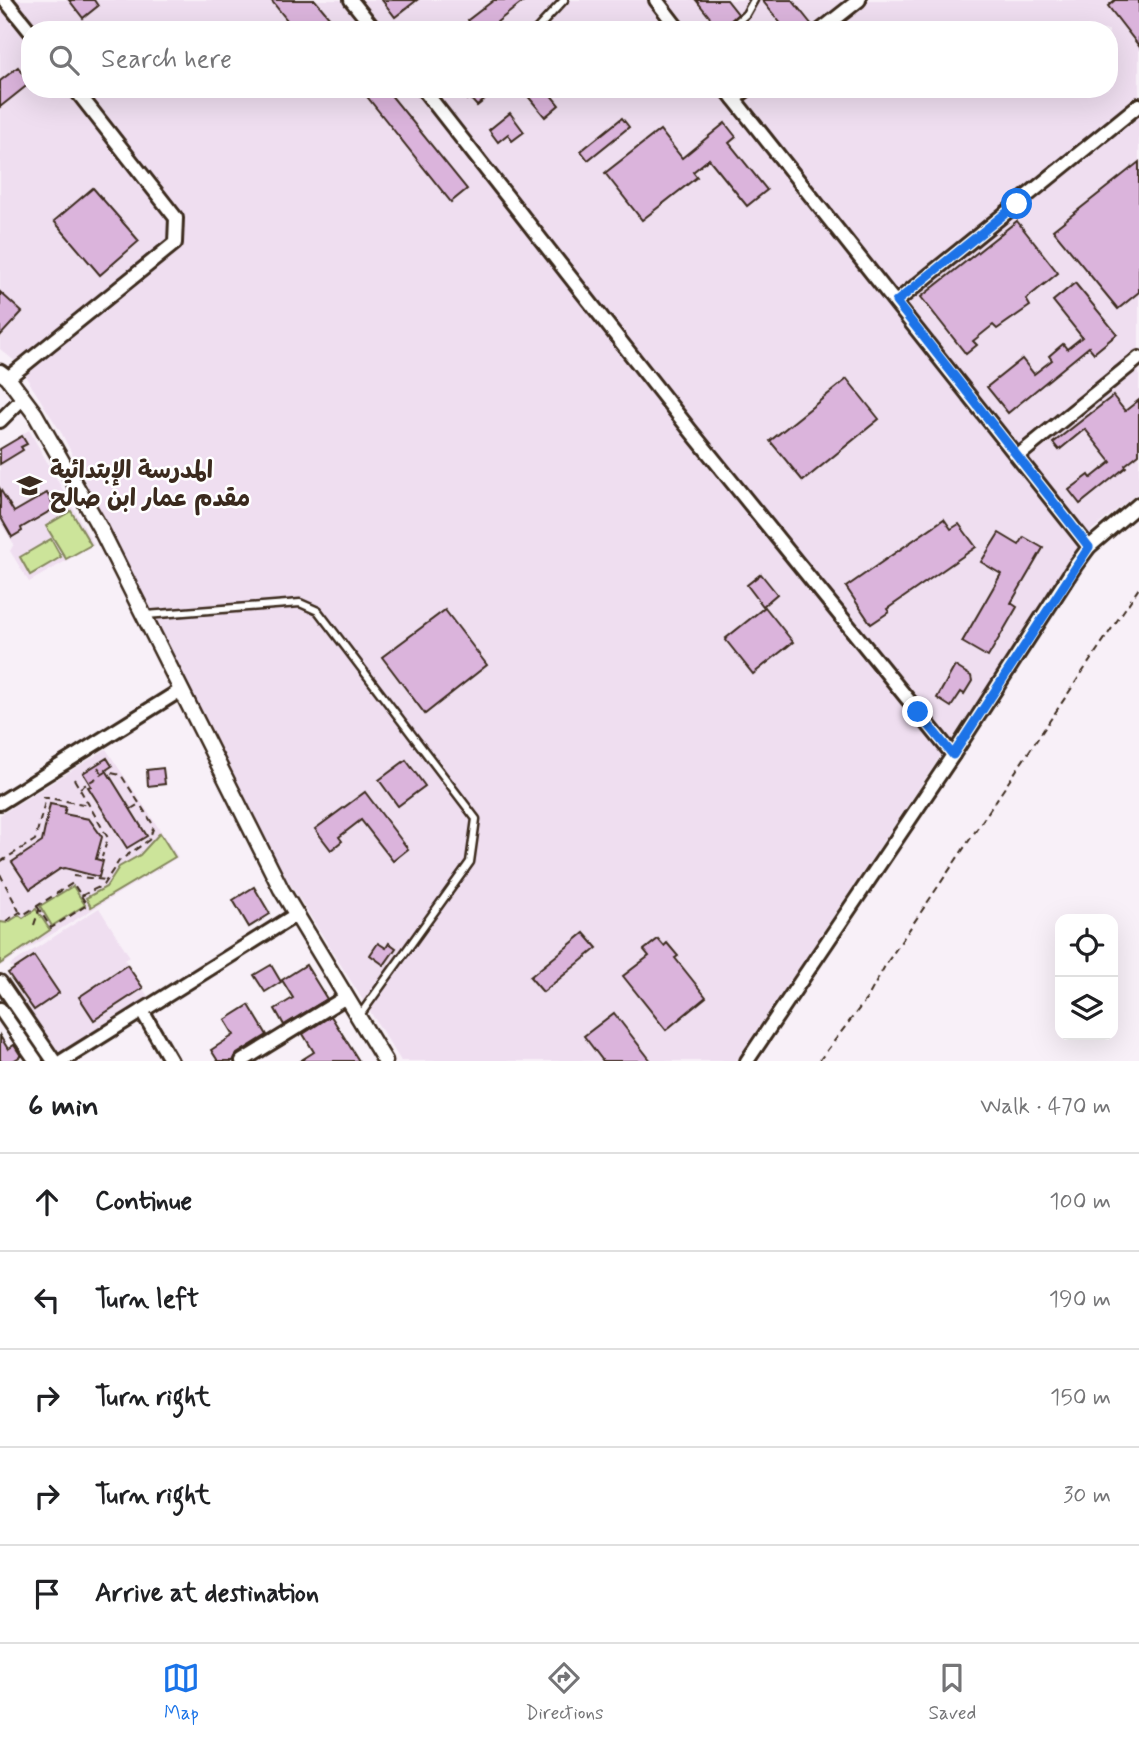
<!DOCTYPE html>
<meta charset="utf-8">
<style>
:root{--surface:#fff;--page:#f6f6f6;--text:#202124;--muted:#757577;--line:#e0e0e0;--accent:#1a73e8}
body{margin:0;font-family:Mynerve,"Playpen Sans Arabic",sans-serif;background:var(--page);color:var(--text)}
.controls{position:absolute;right:21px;bottom:21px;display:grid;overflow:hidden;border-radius:14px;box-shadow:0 7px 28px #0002}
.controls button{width:63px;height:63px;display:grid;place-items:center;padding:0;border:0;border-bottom:2px solid var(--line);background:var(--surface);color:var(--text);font:35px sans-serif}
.stop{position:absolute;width:21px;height:21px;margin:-16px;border:5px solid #1a73e8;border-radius:50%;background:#fff}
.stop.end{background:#1a73e8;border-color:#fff;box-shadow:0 2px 7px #0008}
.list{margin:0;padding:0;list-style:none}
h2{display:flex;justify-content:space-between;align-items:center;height:91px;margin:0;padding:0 28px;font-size:30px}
h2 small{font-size:23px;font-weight:400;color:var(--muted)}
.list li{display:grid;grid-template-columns:46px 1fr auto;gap:21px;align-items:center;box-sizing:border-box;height:98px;padding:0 28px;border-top:2px solid var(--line)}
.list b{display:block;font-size:26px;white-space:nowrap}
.list em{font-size:23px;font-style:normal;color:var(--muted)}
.icon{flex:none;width:38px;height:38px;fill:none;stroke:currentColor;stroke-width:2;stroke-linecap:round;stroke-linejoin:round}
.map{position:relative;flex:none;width:1139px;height:1061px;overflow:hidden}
.search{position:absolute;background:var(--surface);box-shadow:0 7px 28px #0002;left:21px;right:21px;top:21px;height:77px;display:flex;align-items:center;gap:18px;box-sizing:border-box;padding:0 24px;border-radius:28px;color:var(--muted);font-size:26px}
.sheet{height:581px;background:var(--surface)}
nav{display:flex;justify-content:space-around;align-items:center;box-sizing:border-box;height:98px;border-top:2px solid var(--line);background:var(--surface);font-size:19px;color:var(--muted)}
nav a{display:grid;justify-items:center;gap:4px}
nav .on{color:var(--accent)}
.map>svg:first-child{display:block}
.built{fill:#efdef0;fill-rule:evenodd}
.green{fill:#cce49a;stroke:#84875c;stroke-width:2}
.building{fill:#dbb4dc;stroke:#3b2a1e;stroke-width:2}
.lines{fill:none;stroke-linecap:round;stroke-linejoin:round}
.service-casing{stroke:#3b2a1e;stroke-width:11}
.minor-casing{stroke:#3b2a1e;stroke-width:18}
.tertiary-casing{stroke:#3b2a1e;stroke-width:19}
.path{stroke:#3b2a1e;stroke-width:2;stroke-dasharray:7 5;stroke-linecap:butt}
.service{stroke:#fff;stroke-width:6}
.minor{stroke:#fff;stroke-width:12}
.tertiary{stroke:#fff;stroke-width:14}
.route{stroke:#1a73e8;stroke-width:9}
.labels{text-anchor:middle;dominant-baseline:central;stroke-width:5;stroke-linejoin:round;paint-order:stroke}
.poi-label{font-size:24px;font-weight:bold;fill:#3b2a1e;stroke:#fff;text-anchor:start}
</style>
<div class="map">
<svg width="1139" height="1061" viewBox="0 0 1139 1061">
<rect width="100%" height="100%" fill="#f8f0f8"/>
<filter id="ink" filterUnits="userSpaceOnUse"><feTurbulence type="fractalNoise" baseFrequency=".0143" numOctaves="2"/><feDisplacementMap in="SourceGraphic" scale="14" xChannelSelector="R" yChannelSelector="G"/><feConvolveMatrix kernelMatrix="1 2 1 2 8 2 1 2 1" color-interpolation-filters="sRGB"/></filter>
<g filter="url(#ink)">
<g class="built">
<path d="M0 0H1139V492L1092 530 736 1061H401L275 860 62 434 17 363 0 349ZM30 30H1109V89H30Z"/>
<polygon points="29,430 94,545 29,582 10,551 14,544 0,522 0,448"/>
<polygon points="106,749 178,857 0,966 0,815"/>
<polygon points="99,908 130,957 125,960 149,998 63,1053 56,1051 18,991 24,987 10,965"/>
</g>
<g class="green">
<polygon points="71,511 91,545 66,559 46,526"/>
<polygon points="51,539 61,557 30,575 20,557"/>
<polygon points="160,833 175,857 91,907 86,898 106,887 119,867 140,855"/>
<polygon points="73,886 85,905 52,926 40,906"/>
<polygon points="36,909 50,930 0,964 0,922 7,923 19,915 23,918"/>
</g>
<g class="building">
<polygon points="69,0 94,0 98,6 83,18"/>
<polygon points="271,0 315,0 340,30 295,30"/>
<polygon points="382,0 417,0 395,17"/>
<polygon points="494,0 525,0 487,30 476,30 468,20"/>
<polygon points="696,0 727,0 738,14 720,30"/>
<polygon points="762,0 792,0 812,25 806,30 786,30"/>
<polygon points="1115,0 1139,0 1139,46 1108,6"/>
<polygon points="18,67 30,83 0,107 0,81"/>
<polygon points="361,89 386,89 467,189 451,202"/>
<polygon points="459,89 481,89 487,98 477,106 470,98 467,100"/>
<polygon points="522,89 546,89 559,105 545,117"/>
<polygon points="510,113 524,132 512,141 508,134 498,142 489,130"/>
<polygon points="622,118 629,127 588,160 581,151"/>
<polygon points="725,123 736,137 729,143 767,190 747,206 709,159 693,172 697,177 642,220 605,173 660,130 682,158"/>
<polygon points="1139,162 1139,292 1118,309 1053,230"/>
<polygon points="93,188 139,241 100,275 54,221"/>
<polygon points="1017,221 1058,273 1026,299 1030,306 997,329 993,325 973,341 977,345 966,354 921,297"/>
<polygon points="1075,283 1117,334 1094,353 1089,347 1008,413 987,387 1022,359 1034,374 1052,360 1049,356 1063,344 1067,349 1082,337 1053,301"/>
<polygon points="0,292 22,312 0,336"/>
<polygon points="847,379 879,419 803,481 770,441"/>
<polygon points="1113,396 1125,411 1139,400 1139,454 1125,465 1126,467 1080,504 1069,490 1089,475 1091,478 1111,462 1085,429 1059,450 1053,443"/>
<polygon points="22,436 27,444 21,447 23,450 0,464 0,449"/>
<polygon points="0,489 14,512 47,493 55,508 21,528 22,531 12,537 0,516"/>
<polygon points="944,519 951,529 959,524 976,547 887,609 889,612 871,624 846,587"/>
<polygon points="999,533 1019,545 1024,537 1043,548 1011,603 1017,607 988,657 962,642 1001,574 981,562"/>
<polygon points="761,574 777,594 763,606 747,585"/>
<polygon points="765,607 793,642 753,674 725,639"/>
<polygon points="445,610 487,665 425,714 382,657"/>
<polygon points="955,666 971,676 972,681 964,694 961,692 951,707 937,698"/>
<polygon points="107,758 112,766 106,770 147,836 127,848 88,787 91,786 83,773"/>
<polygon points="406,760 425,786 398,806 379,780"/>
<polygon points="163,768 165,784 148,786 147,770"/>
<polygon points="365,792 408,849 393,861 361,820 339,837 342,841 331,850 315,829"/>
<polygon points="50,804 66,807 64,814 89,819 102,837 96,859 103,861 99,877 65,868 60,869 30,889 12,862 42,842"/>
<polygon points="254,887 270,914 249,927 233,900"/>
<polygon points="584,933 597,948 543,992 530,977"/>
<polygon points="658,939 664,946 667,943 678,956 675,958 706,997 666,1030 623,976 649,956 644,950"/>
<polygon points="378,943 386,948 389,943 396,948 384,965 370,955"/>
<polygon points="34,956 59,993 34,1010 8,973"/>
<polygon points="127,965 143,988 94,1020 79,997"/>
<polygon points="271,965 281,982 265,992 254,975"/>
<polygon points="306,965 327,999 284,1025 275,1009 293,998 282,980"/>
<polygon points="249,1005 267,1035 237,1054 233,1061 218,1061 211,1050 234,1035 225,1020"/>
<polygon points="614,1013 651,1061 603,1061 584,1036"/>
<polygon points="331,1016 359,1061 300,1061 314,1052 303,1034"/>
<polygon points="0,1036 8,1049 14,1045 21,1056 13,1061 0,1061"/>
</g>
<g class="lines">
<defs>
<g id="service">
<polyline points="536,30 564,0"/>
<polyline points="728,30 746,14 754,0"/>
<polyline points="146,615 300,603 318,611 476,819 470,862 360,1015"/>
</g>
<g id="minor">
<polyline points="5,0 30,31"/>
<polyline points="351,0 375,30"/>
<polyline points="656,0 679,30"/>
<polyline points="821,30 859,0"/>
<polyline points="423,89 690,430 953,755"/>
<polyline points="726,89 1089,547"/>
<polyline points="734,99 747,89"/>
<polyline points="896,302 1139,105"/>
<polyline points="8,378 175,243 176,218 75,89"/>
<polyline points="0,421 23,398"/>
<polyline points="1018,456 1139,358"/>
<polyline points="0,803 181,690"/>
<polyline points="0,982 54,1061"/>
<polyline points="0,1009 36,1061"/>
<polyline points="142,1011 171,1061"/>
<polyline points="62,1061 297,914"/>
<polyline points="242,1061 346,997"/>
<polyline points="747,1061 953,755 1075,566 1089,547 1139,504"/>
</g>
<polyline id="tertiary" points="0,372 8,378 35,414 100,528 281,889 385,1061"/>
</defs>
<use href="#service" class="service-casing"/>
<use href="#minor" class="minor-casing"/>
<use href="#tertiary" class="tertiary-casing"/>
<g class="path">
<polyline points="98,767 102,773"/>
<polyline points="74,779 108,838 102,857"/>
<polyline points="80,788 106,772 121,775 154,826 149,840 119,861 103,885 81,896"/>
<polyline points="42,797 89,805"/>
<polyline points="131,809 139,804"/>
<polyline points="0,862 35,840 46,798"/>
<polyline points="0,874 19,911"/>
<polyline points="73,876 105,880"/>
<polyline points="6,921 20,912 23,915 73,883 87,905 51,928 37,906"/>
<polyline points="34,925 39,910"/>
<polyline points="819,1061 868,997 886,964 1139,588"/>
</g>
<use href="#service" class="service"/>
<use href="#minor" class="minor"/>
<use href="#tertiary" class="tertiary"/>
</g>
</g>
<g class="lines" filter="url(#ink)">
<polyline class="route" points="918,712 953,755 1089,547 896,302 1017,204"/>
</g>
<defs>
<symbol id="school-bare" viewBox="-9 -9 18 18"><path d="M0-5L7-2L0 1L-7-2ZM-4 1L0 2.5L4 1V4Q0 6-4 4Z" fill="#3b2a1e" stroke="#fff" stroke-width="2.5" paint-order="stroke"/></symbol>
</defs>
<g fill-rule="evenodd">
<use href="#school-bare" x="12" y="468" width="35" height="35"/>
</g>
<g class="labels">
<g class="poi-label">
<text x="50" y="471">المدرسة الإبتدائية<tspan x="50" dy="28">مقدم عمار ابن صالح</tspan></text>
</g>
</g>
</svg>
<div class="controls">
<button><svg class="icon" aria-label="locate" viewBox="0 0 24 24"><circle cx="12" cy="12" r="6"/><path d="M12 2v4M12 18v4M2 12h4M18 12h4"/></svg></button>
<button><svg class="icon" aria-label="layers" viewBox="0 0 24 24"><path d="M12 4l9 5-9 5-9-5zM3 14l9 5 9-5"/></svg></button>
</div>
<div class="stop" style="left:1017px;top:204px"></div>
<div class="stop end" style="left:918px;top:712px"></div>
<div class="search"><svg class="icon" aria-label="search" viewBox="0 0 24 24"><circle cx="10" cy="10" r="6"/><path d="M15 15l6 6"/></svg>Search here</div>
</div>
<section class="sheet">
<h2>6 min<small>Walk · 470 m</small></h2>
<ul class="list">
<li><svg class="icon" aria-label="ahead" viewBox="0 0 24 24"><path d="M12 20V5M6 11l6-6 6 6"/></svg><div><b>Continue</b></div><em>100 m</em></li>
<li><svg class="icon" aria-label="left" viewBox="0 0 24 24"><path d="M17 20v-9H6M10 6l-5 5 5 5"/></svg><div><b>Turn left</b></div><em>190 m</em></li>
<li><svg class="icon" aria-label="right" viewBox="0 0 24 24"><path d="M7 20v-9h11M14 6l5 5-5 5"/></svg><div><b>Turn right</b></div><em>150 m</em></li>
<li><svg class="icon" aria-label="right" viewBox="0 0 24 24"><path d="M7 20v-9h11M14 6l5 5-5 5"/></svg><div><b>Turn right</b></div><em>30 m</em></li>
<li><svg class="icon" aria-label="arrive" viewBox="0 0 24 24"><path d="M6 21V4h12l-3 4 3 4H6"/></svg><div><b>Arrive at destination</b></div></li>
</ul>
</section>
<nav>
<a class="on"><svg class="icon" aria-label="map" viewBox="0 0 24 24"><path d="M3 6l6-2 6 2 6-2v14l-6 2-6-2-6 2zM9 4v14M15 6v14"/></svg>Map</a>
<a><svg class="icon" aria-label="directions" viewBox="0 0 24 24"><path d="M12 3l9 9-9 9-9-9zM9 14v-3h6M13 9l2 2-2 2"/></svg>Directions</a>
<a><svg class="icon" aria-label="saved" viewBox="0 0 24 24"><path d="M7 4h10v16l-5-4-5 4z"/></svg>Saved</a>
</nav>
